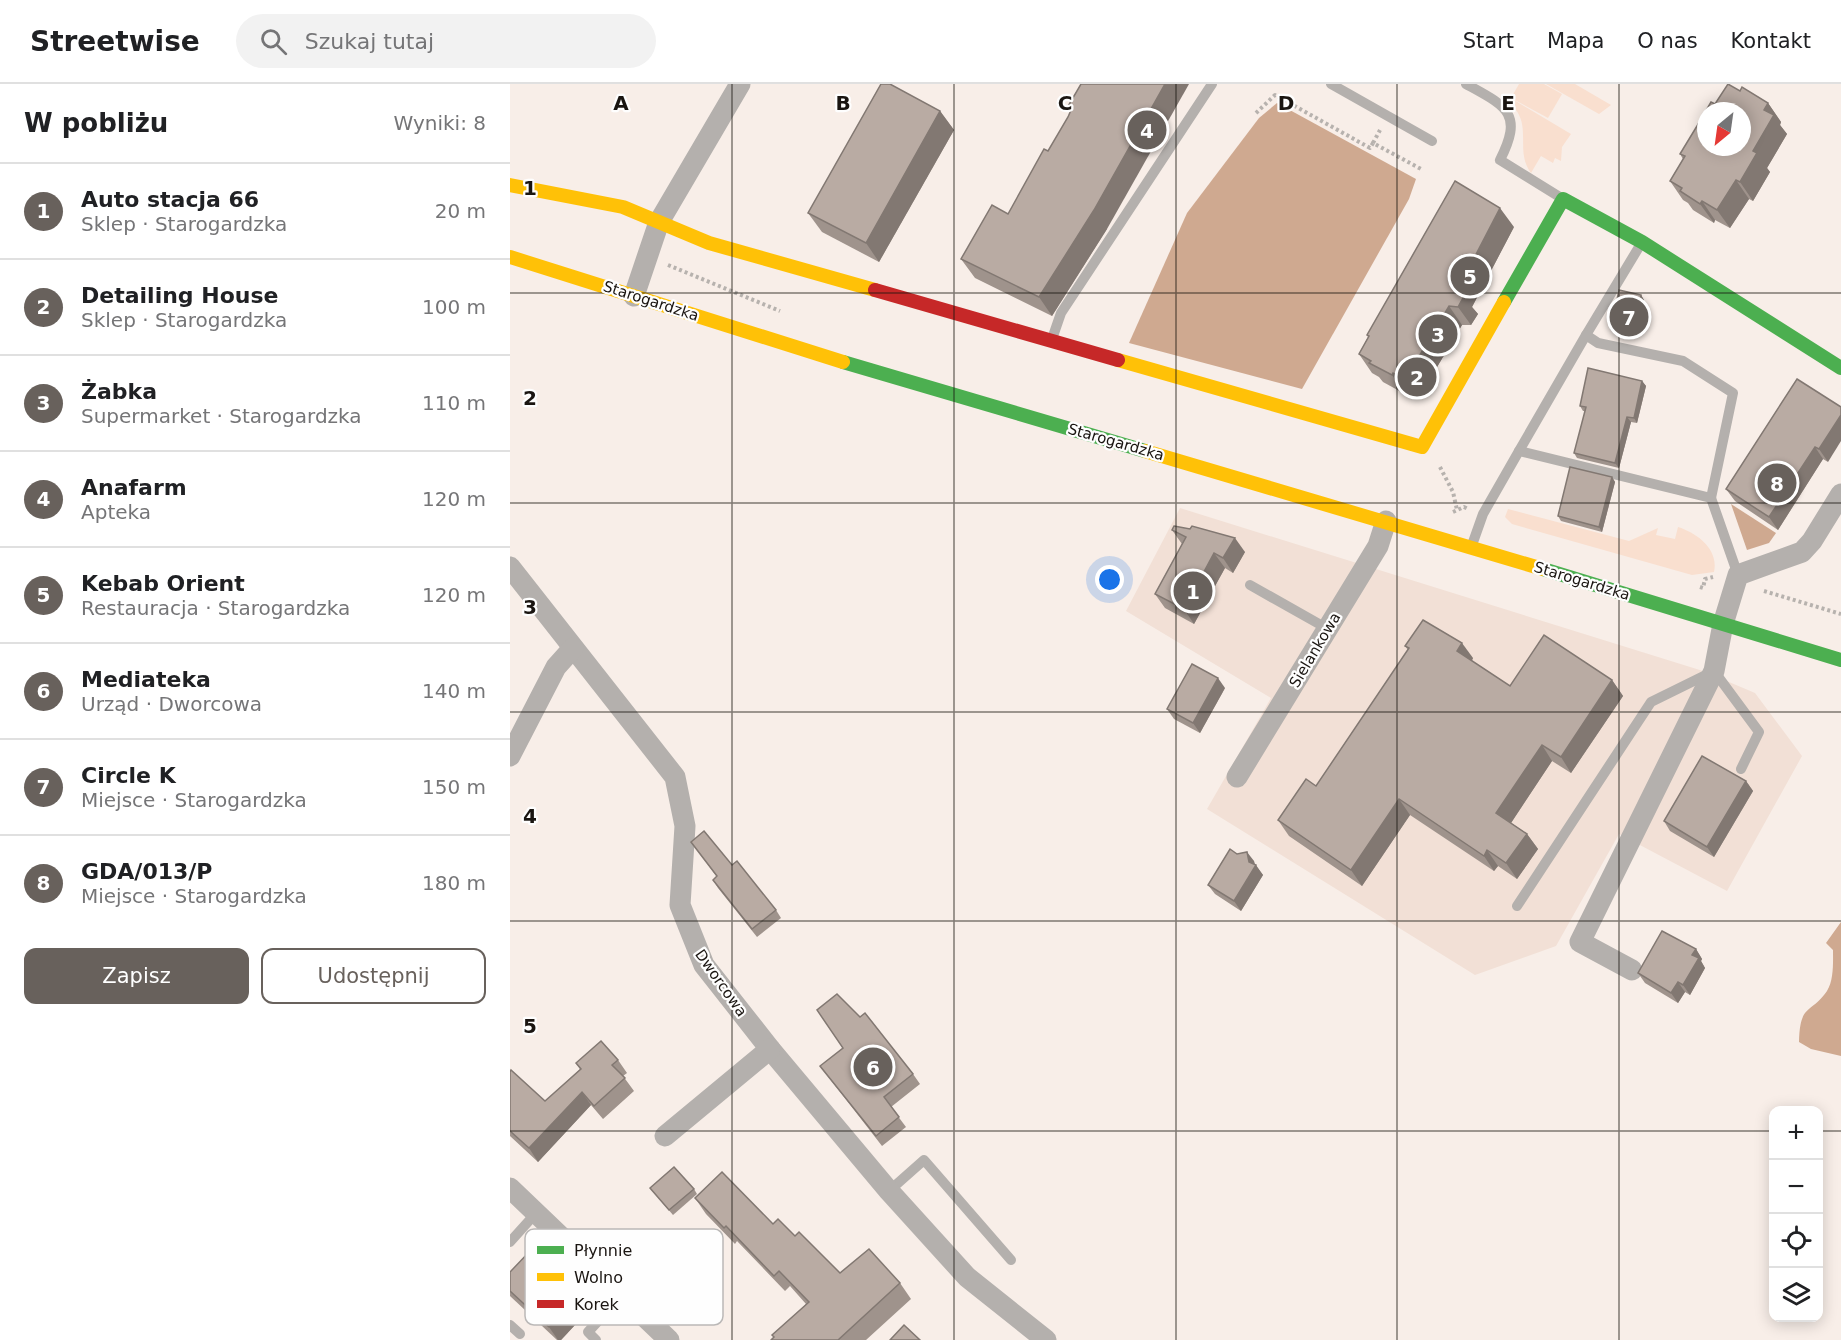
<!DOCTYPE html>
<html lang="pl">
<meta charset="utf-8">
<style>
:root{--surface:#fff;--page:#f2f2f2;--text:#202124;--muted:#757577;--line:#e0e0e0;--accent:#68615c}
body{margin:0;font-family:"DejaVu Sans",sans-serif;background:var(--page);color:var(--text)}
.controls{position:absolute;right:18px;bottom:18px;display:grid;overflow:hidden;border-radius:12px;box-shadow:0 3px 15px #0003}
.controls button{width:54px;height:54px;display:grid;place-items:center;padding:0;border:0;border-bottom:2px solid var(--line);background:var(--surface);color:var(--text);font:30px sans-serif}
.compass{position:absolute;left:1187px;top:18px;width:54px;height:54px;border-radius:50%;background:var(--surface);box-shadow:0 3px 15px #0003;rotate:209deg}
.you{position:absolute;left:600px;top:496px;width:21px;height:21px;margin:-15px;border:4px solid #fff;border-radius:50%;background:#1a73e8;box-shadow:0 0 0 9px #1a73e833}
.badge{display:grid;place-items:center;width:39px;height:39px;border-radius:50%;background:var(--accent);color:#fff;font-size:20px;font-weight:700}
.pin{position:absolute;translate:-50% -50%;border:3px solid #fff;box-shadow:0 2px 6px #0006}
.list{margin:0;padding:0;list-style:none}
h2{display:flex;justify-content:space-between;align-items:center;height:78px;margin:0;padding:0 24px;font-size:26px}
h2 small{font-size:20px;font-weight:400;color:var(--muted)}
.list li{display:grid;grid-template-columns:39px 1fr auto;gap:18px;align-items:center;box-sizing:border-box;height:96px;padding:0 24px;border-top:2px solid var(--line)}
.list b{display:block;font-size:22px;white-space:nowrap}
.list p{margin:0;font-size:20px;white-space:nowrap;color:var(--muted)}
.list em{font-size:20px;font-style:normal;color:var(--muted)}
.actions{display:flex;gap:12px;padding:18px 24px}
.actions a{flex:1;padding:14px 0;border:2px solid var(--accent);border-radius:12px;text-align:center;font-size:21px;color:var(--accent)}
.actions .main{background:var(--accent);color:#fff}
.icon{flex:none;width:33px;height:33px;fill:none;stroke:currentColor;stroke-width:2;stroke-linecap:round;stroke-linejoin:round}
.map{position:relative;flex:none;width:1331px;height:1256px;overflow:hidden}
header{display:flex;align-items:center;gap:36px;box-sizing:border-box;height:84px;padding:0 30px;background:var(--surface);border-bottom:2px solid var(--line)}
header strong{font-size:28px}
nav{display:flex;gap:33px;margin-inline-start:auto;font-size:21px}
.search{width:420px;height:54px;background:var(--page);display:flex;align-items:center;gap:15px;box-sizing:border-box;padding:0 21px;border-radius:33px;color:var(--muted);font-size:22px}
main{display:flex}
aside{flex:1;background:var(--surface)}
.map>svg:first-child{display:block}
.built{fill:#f2e0d6}
.green{fill:#f9dfcf}
.water{fill:#cfa990}
.lines{fill:none;stroke-linecap:round;stroke-linejoin:round}
.path{stroke:#b7b2ae;stroke-width:4;stroke-dasharray:3 3;stroke-linecap:butt}
.lane{stroke:#b4b0ad;stroke-width:10}
.street{stroke:#b4b0ad;stroke-width:21}
.fast{stroke:#4caf50;stroke-width:14}
.slow{stroke:#ffc107;stroke-width:14}
.jam{stroke:#c62828;stroke-width:14}
.wall{fill:#9f938c}
.shaded-wall{fill:#827872}
.building{fill:#b9aba3;stroke:#827872;stroke-width:1.5;fill-rule:evenodd}
.grid{fill:none;stroke:#1a1511;stroke-width:1.5;stroke-opacity:0.55}
.labels{text-anchor:middle;dominant-baseline:central;stroke-width:4.5;stroke-linejoin:round;paint-order:stroke}
.street-label{font-size:15px;fill:#1a1511;stroke:#fefefe}
.key{fill:#fefefe;stroke:#bab8b7;stroke-width:1.5}
.key-label{font-size:16px;fill:#1a1511}
.grid-label{font-size:20px;text-anchor:middle;font-weight:bold;fill:#1a1511;stroke:#fefefe;stroke-width:4.5;stroke-linejoin:round;paint-order:stroke}
</style>
<header>
<strong>Streetwise</strong>
<div class="search"><svg class="icon" aria-label="search" viewBox="0 0 24 24"><circle cx="10" cy="10" r="6"/><path d="M15 15l6 6"/></svg>Szukaj tutaj</div>
<nav><a>Start</a><a>Mapa</a><a>O nas</a><a>Kontakt</a></nav>
</header>
<main>
<aside>
<h2>W pobliżu<small>Wyniki: 8</small></h2>
<ul class="list">
<li><span class="badge">1</span><div><b>Auto stacja 66</b><p>Sklep · Starogardzka</p></div><em>20 m</em></li>
<li><span class="badge">2</span><div><b>Detailing House</b><p>Sklep · Starogardzka</p></div><em>100 m</em></li>
<li><span class="badge">3</span><div><b>Żabka</b><p>Supermarket · Starogardzka</p></div><em>110 m</em></li>
<li><span class="badge">4</span><div><b>Anafarm</b><p>Apteka</p></div><em>120 m</em></li>
<li><span class="badge">5</span><div><b>Kebab Orient</b><p>Restauracja · Starogardzka</p></div><em>120 m</em></li>
<li><span class="badge">6</span><div><b>Mediateka</b><p>Urząd · Dworcowa</p></div><em>140 m</em></li>
<li><span class="badge">7</span><div><b>Circle K</b><p>Miejsce · Starogardzka</p></div><em>150 m</em></li>
<li><span class="badge">8</span><div><b>GDA/013/P</b><p>Miejsce · Starogardzka</p></div><em>180 m</em></li>
</ul>
<div class="actions"><a class="main">Zapisz</a><a>Udostępnij</a></div>
</aside>
<div class="map">
<svg width="1331" height="1256" viewBox="0 0 1331 1256">
<rect width="100%" height="100%" fill="#f8eee8"/>
<polygon class="built" points="670,424 1193,587 1245,609 1292,672 1217,807 1109,750 1046,862 965,891 697,725 761,614 616,527"/>
<g class="green">
<polygon points="1009,0 1034,0 1052,10 1038,34 1001,14"/>
<polygon points="1036,0 1065,0 1101,21 1089,30"/>
<path d="M999 13 1061 50 1052 63 1051 77 1045 74 1043 79 1031 72 1021 89C1003 65 1026 39 997 17Z"/>
<path d="M998 425 1119 457 1148 444 1146 451 1165 455 1168 443C1187 449 1209 465 1204 488L1182 491 1002 440 995 433Z"/>
</g>
<g class="water">
<polygon points="767,19 906,95 899,115 792,305 619,259 677,129 749,34"/>
<polygon points="1221,420 1266,449 1259,459 1237,466"/>
<path d="M1331 838V972L1301 965 1289 958C1290 919 1300 931 1317 907 1324 896 1323 878 1323 866L1316 859Z"/>
</g>
<g class="lines">
<g class="path">
<polyline points="746,29 765,11 860,64 863,59 911,85"/>
<polyline points="863,59 870,46"/>
<polyline points="158,181 270,227"/>
<polyline points="930,383 943,408 947,426"/>
<polyline points="943,428 954,423 958,425"/>
<polyline points="1190,503 1193,504 1195,495 1203,493"/>
<polyline points="1254,507 1331,530"/>
</g>
<g class="lane">
<polyline points="821,0 922,57"/>
<path d="M956 0C996 22 1014 29 990 76L1053 115"/>
<polyline points="1076,251 1132,158"/>
<polyline points="542,255 551,229 702,0"/>
<polyline points="1009,367 1076,251 1088,259 1173,277 1223,309 1201,414"/>
<polyline points="962,461 973,430 1009,367 1201,414 1228,491"/>
<polyline points="740,501 818,545"/>
<polyline points="1007,822 1141,618 1204,587 1249,648 1231,685"/>
<polyline points="379,1107 414,1076 501,1176"/>
<polyline points="0,1158 26,1129"/>
<polyline points="0,1241 10,1250"/>
<polyline points="86,1256 78,1248 112,1211"/>
</g>
<g class="street">
<polyline points="124,212 149,138 230,0"/>
<polyline points="0,483 165,693 175,742 170,821 194,881 260,965 379,1107 457,1193 536,1256"/>
<polyline points="0,672 46,583 63,564"/>
<polyline points="727,693 868,462 876,437"/>
<polyline points="1122,886 1070,858 1204,587 1213,540 1228,491 1292,468 1302,457 1331,410"/>
<polyline points="155,1052 260,965"/>
<polyline points="0,1104 159,1256"/>
</g>
<g class="fast">
<polyline points="994,218 1053,115 1132,158 1331,284"/>
<polyline points="333,278 635,367"/>
<polyline points="1033,485 1331,576"/>
</g>
<g class="slow">
<polyline points="0,101 113,123 199,159 365,206"/>
<polyline points="0,173 333,278"/>
<polyline points="608,276 912,363 994,218"/>
<polyline points="635,367 1033,485"/>
</g>
<polyline class="jam" points="365,206 608,276"/>
</g>
<g class="wall">
<polygon points="571,0 597,145 542,232 465,194 451,175 498,130 538,67 558,33 560,28 557,24"/>
<polygon points="1230,7 1258,19 1271,38 1270,41 1277,50 1257,84 1260,88 1243,117 1239,115 1220,144 1205,136 1204,139 1183,126 1178,119 1173,116 1160,97 1173,75 1170,70 1205,20"/>
<polygon points="430,27 444,46 369,178 312,148 298,129"/>
<polygon points="1004,143 962,223 968,230 961,241 952,241 908,315 896,308 895,310 873,298 869,293 862,289 849,270 858,253 857,251"/>
<polygon points="1131,211 1134,216 1126,254 1104,249 1101,245"/>
<polygon points="1287,295 1318,378 1313,375 1268,446 1225,417 1216,405"/>
<polygon points="1132,297 1136,302 1127,339 1121,338 1109,384 1067,374 1064,369 1075,327 1073,327 1070,322"/>
<polygon points="1102,393 1105,398 1092,448 1051,437 1048,432"/>
<polygon points="662,446 735,468 723,489 715,484 684,540 655,524 645,510 672,460"/>
<polygon points="895,562 963,574 962,577 1000,602 1102,596 1113,612 1061,689 1042,677 1001,739 1017,750 1028,765 1007,795 988,782 984,787 900,731 852,802 779,752 768,736 806,702 898,566"/>
<polygon points="715,604 690,649 664,635 657,625"/>
<polygon points="1236,697 1243,707 1204,773 1160,747 1154,737"/>
<polygon points="181,758 222,781 266,826 271,834 247,853 208,804 203,796 207,793"/>
<polygon points="727,770 744,777 745,781 753,791 731,827 705,810 698,801"/>
<polygon points="1186,865 1192,875 1191,877 1195,884 1180,911 1175,908 1168,919 1135,899 1128,889"/>
<polygon points="108,976 117,989 113,992 124,1007 93,1035 81,1021 28,1078 0,1052 0,988 35,1017 70,985 66,979"/>
<polygon points="310,982 403,990 410,1000 381,1023 396,1043 372,1062"/>
<polygon points="140,1104 184,1105 187,1110 163,1131"/>
<polygon points="185,1114 263,1140 285,1152 330,1189 390,1199 401,1215 356,1256 261,1256 296,1220 280,1202 275,1207 227,1157 225,1160 196,1130"/>
<polygon points="0,1188 79,1226 51,1256 47,1256 0,1212"/>
</g>
<g class="shaded-wall">
<polygon points="655,0 679,0 597,145 542,232 529,213"/>
<polygon points="1258,19 1271,38 1270,41 1277,50 1257,84 1260,88 1243,117 1230,98 1243,67 1254,26"/>
<polygon points="430,27 444,46 369,178 356,159"/>
<polygon points="1226,96 1239,115 1220,144 1207,126"/>
<polygon points="1192,117 1205,136 1204,139 1190,120"/>
<polygon points="990,124 1004,143 962,223 968,230 961,241 948,223 947,207"/>
<polygon points="1131,211 1134,216 1126,254 1123,249"/>
<polygon points="939,222 952,241 908,315 895,296"/>
<polygon points="883,289 896,308 895,310 882,291"/>
<polygon points="1132,297 1136,302 1127,339 1124,334"/>
<polygon points="1331,331 1331,357 1318,378 1309,365"/>
<polygon points="1117,333 1121,338 1109,384 1105,379"/>
<polygon points="1305,363 1313,375 1268,446 1259,433"/>
<polygon points="1102,393 1105,398 1092,448 1089,443"/>
<polygon points="725,454 735,468 723,489 713,474"/>
<polygon points="704,469 715,484 684,540 674,525"/>
<polygon points="952,559 963,574 958,582 947,567"/>
<polygon points="708,594 715,604 690,649 683,639"/>
<polygon points="1102,596 1113,612 1061,689 1051,673"/>
<polygon points="1032,661 1042,677 997,745 986,729"/>
<polygon points="1236,697 1243,707 1204,773 1197,763"/>
<polygon points="889,715 900,731 852,802 841,786"/>
<polygon points="1017,750 1028,765 1007,795 996,779"/>
<polygon points="977,766 988,782 984,787 974,772"/>
<polygon points="737,768 744,777 745,782 746,781 753,791 731,827 724,817 739,778"/>
<polygon points="1186,865 1192,875 1191,877 1195,884 1180,911 1173,901 1182,871"/>
<polygon points="1168,898 1175,908 1168,919 1161,909"/>
<polygon points="72,1008 81,1021 28,1078 19,1064"/>
<polygon points="68,1211 79,1226 51,1256 48,1256 39,1243"/>
</g>
<g class="building">
<polygon points="371,0 380,0 430,27 356,159 298,129"/>
<polygon points="571,0 655,0 584,126 529,213 451,175 482,121 498,130 534,65 538,67 558,33 561,26 557,24"/>
<path d="M1218 0 1230 7 1232 3 1258 19 1254 26 1264 31 1243 67 1247 69 1230 98 1226 96 1207 126 1192 117 1190 120 1170 107 1172 104 1160 97 1175 72 1170 70 1187 42 1201 18 1205 20ZM1196 27H1232V63H1196Z"/>
<polygon points="945,97 990,124 947,207 954,212 948,223 939,222 895,296 883,289 882,291 859,279 861,277 849,270 859,252 857,251"/>
<polygon points="1109,206 1131,211 1123,249 1101,245"/>
<polygon points="1078,284 1132,297 1124,334 1117,333 1105,379 1064,369 1076,323 1070,322"/>
<polygon points="1287,295 1331,323 1331,331 1309,365 1305,363 1259,433 1216,405"/>
<polygon points="1060,383 1102,393 1089,443 1048,432"/>
<polygon points="664,442 680,445 682,442 725,454 713,474 704,469 674,525 645,510 676,453 662,446"/>
<polygon points="913,536 952,559 947,567 1000,602 1034,551 1102,596 1051,673 1032,661 986,729 1017,750 996,779 977,766 974,772 889,715 841,786 768,736 796,695 806,702 899,564 895,562"/>
<polygon points="682,580 708,594 683,639 657,625"/>
<polygon points="1192,672 1236,697 1197,763 1154,737"/>
<polygon points="194,747 222,781 227,777 266,826 242,845 203,796 207,792 181,758"/>
<polygon points="720,765 727,770 737,768 739,778 746,781 724,817 698,801"/>
<polygon points="1152,847 1186,865 1182,871 1189,874 1173,901 1168,898 1161,909 1128,889"/>
<polygon points="327,910 350,933 355,929 403,990 374,1013 389,1033 366,1052 310,982 333,964 307,926"/>
<polygon points="91,957 108,976 102,981 115,994 84,1022 72,1008 19,1064 0,1047 0,988 1,986 35,1017 71,985 66,979"/>
<polygon points="164,1083 184,1105 159,1126 140,1104"/>
<polygon points="212,1088 263,1140 268,1135 285,1152 289,1148 330,1189 359,1165 390,1199 328,1256 261,1256 264,1253 262,1251 299,1218 269,1187 264,1192 216,1142 214,1144 185,1114"/>
<polygon points="20,1167 68,1211 39,1243 0,1207 0,1188"/>
<polygon points="394,1241 410,1256 380,1256"/>
</g>
<path class="grid" d="M222 0V1256M444 0V1256M666 0V1256M887 0V1256M1109 0V1256M0 209H1331M0 419H1331M0 628H1331M0 837H1331M0 1047H1264M1308 1047H1331"/>
<g class="labels">
<g class="street-label">
<text transform="translate(141 217) rotate(18)">Starogardzka</text>
<text transform="translate(606 358) rotate(16)">Starogardzka</text>
<text transform="translate(1072 497) rotate(17)">Starogardzka</text>
<text transform="translate(805 566) rotate(-59)">Sielankowa</text>
<text transform="translate(211 899) rotate(55)">Dworcowa</text>
</g>
</g>
<rect x="15" y="1145" width="198" height="96" rx="9" class="key"/>
<rect x="27" y="1162" width="27" height="8" fill="#4caf50"/>
<rect x="27" y="1189" width="27" height="8" fill="#ffc107"/>
<rect x="27" y="1216" width="27" height="8" fill="#c62828"/>
<g class="key-label">
<text x="64" y="1172">Płynnie</text>
<text x="64" y="1199">Wolno</text>
<text x="64" y="1226">Korek</text>
</g>
<g class="grid-label">
<text x="111" y="26">A</text>
<text x="333" y="26">B</text>
<text x="555" y="26">C</text>
<text x="776" y="26">D</text>
<text x="998" y="26">E</text>
<text x="20" y="111">1</text>
<text x="20" y="321">2</text>
<text x="20" y="530">3</text>
<text x="20" y="739">4</text>
<text x="20" y="949">5</text>
</g>
</svg>
<div class="controls">
<button>+</button>
<button>−</button>
<button><svg class="icon" aria-label="locate" viewBox="0 0 24 24"><circle cx="12" cy="12" r="6"/><path d="M12 2v4M12 18v4M2 12h4M18 12h4"/></svg></button>
<button><svg class="icon" aria-label="layers" viewBox="0 0 24 24"><path d="M12 4l9 5-9 5-9-5zM3 14l9 5 9-5"/></svg></button>
</div>
<svg class="compass" viewBox="-18 -18 36 36"><path d="M0-13l5 13h-10z" fill="#e53935"/><path d="M0 13l5-13h-10z" fill="#757577"/></svg>
<div class="you"></div>
<div class="pin badge" style="left:683px;top:507px">1</div>
<div class="pin badge" style="left:907px;top:293px">2</div>
<div class="pin badge" style="left:928px;top:250px">3</div>
<div class="pin badge" style="left:637px;top:46px">4</div>
<div class="pin badge" style="left:960px;top:192px">5</div>
<div class="pin badge" style="left:363px;top:983px">6</div>
<div class="pin badge" style="left:1119px;top:233px">7</div>
<div class="pin badge" style="left:1267px;top:399px">8</div>
</div>
</main>
